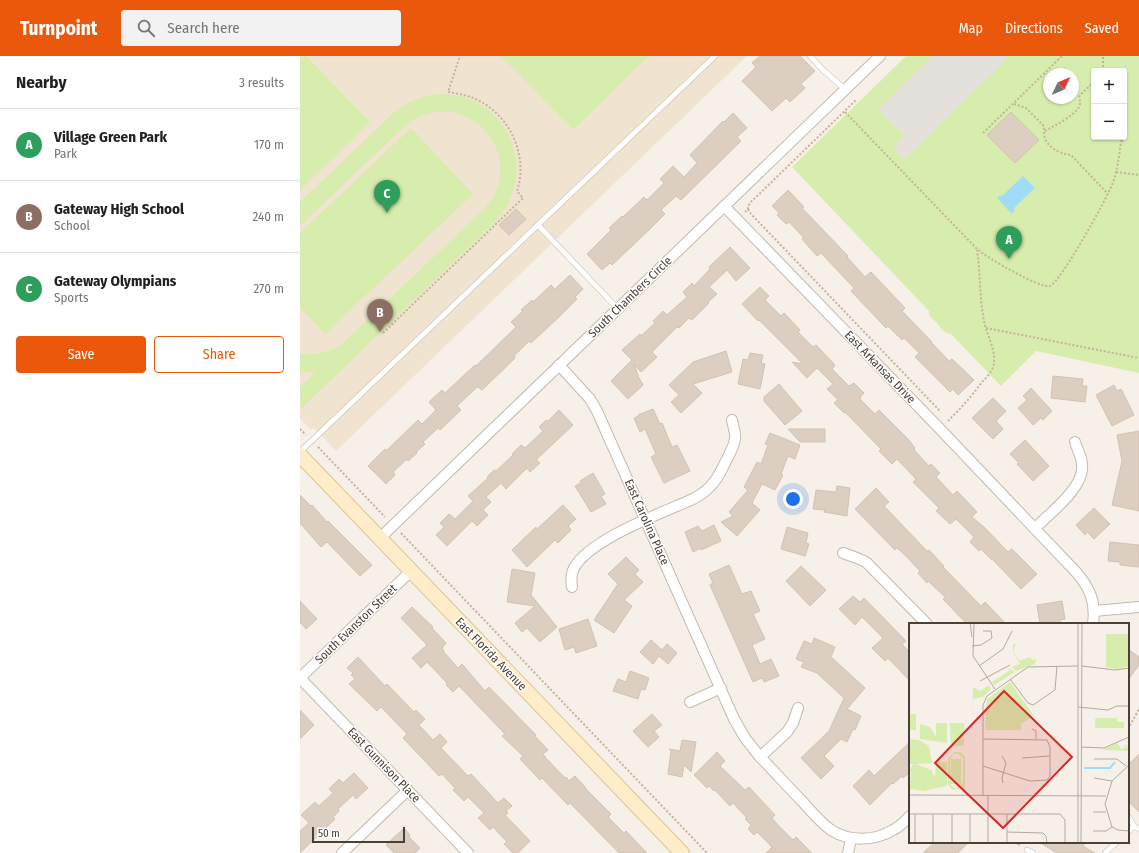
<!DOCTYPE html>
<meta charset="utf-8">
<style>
:root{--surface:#fff;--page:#f2f2f2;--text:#202124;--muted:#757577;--line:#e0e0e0;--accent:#ea580c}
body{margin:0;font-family:"Fira Sans Condensed",sans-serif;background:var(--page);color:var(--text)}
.controls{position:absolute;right:12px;top:12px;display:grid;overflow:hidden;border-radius:4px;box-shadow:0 1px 3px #0004}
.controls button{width:36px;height:36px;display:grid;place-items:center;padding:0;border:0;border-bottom:1px solid var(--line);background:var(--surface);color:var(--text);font:20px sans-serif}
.compass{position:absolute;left:743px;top:12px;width:36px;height:36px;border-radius:50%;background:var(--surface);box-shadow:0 1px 3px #0004;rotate:46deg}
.scale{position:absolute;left:12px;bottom:10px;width:93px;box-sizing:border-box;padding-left:4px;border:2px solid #4a4036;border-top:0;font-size:11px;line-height:14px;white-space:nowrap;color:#4a4036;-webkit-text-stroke:3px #fff;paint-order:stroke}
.you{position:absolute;left:493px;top:443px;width:14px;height:14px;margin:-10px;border:3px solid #fff;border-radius:50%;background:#1a73e8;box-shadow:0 0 0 6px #1a73e833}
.badge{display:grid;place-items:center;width:26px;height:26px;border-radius:50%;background:var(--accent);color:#fff;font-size:13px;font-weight:700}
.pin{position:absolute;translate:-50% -33px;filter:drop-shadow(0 1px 2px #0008)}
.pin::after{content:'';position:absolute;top:21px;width:14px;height:12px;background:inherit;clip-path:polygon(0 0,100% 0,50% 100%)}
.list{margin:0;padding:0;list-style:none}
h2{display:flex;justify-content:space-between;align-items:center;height:52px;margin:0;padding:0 16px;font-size:17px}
h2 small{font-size:13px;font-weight:400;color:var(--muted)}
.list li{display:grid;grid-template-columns:26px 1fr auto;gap:12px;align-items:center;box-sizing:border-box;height:72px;padding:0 16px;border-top:1px solid var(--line)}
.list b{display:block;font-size:15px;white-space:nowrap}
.list p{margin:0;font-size:13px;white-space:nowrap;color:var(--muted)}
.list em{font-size:13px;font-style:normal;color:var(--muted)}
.actions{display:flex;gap:8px;padding:12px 16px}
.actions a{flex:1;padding:9px 0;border:1px solid var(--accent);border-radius:4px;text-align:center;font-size:14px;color:var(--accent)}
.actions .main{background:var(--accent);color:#fff}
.icon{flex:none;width:22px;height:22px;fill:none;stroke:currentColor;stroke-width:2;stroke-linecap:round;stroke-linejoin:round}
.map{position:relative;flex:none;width:839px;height:797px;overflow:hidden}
header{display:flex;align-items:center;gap:24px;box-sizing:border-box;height:56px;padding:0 20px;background:var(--accent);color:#fff}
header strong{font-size:19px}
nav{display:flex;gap:22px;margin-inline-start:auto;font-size:14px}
.search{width:280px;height:36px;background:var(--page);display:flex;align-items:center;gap:10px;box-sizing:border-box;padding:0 14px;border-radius:4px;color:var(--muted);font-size:15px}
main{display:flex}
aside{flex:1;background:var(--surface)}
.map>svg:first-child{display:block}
.education{fill:#f0e4d1}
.green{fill:#d7edae;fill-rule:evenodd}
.parking{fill:#e4e1dd}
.water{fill:#a0dcf7}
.building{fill:#dccec0;stroke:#d4c2af}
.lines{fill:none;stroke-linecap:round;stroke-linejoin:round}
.lane-casing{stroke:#c5baad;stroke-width:6}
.street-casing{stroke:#c5baad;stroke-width:12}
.secondary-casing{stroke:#ddc396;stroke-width:16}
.path{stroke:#c5b29a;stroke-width:2;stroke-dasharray:2 2;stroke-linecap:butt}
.lane{stroke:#fff;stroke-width:5}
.street{stroke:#fff;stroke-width:10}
.secondary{stroke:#ffedc9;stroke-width:14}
.labels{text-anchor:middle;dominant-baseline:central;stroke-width:3;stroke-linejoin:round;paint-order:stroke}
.street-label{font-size:12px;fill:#4a4036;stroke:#fff}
.inset-river{fill:none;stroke:#a0dcf7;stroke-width:2}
.inset-road{fill:none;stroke:#b1aaa1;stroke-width:1}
.view{fill:#d62828;fill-opacity:0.15;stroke:#d62828;stroke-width:2}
.inset-edge{fill:none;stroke:#4a4036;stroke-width:2}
</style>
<header>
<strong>Turnpoint</strong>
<div class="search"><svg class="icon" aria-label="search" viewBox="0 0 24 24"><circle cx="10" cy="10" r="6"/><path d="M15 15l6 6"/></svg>Search here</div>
<nav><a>Map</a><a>Directions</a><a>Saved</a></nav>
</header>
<main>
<aside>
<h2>Nearby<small>3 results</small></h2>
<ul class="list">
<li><span class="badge" style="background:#2e9e5b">A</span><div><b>Village Green Park</b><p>Park</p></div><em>170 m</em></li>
<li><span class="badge" style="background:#8d6e63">B</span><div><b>Gateway High School</b><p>School</p></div><em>240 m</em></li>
<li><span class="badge" style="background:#2e9e5b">C</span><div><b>Gateway Olympians</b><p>Sports</p></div><em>270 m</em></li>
</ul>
<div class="actions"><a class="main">Save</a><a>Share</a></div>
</aside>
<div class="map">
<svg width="839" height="797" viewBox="0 0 839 797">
<rect width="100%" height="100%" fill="#f6f0e8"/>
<polygon class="education" points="0,0 447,0 36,395 14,372 11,374 0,362"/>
<g class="green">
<polygon points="4,0 6,0 70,66 0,134 0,4"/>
<polygon points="201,0 349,0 273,74"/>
<path d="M606 0H839V317L736 295 701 330 651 278C642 277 642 272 636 266 634 264 632 262 629 259V255L492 111ZM794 15H824V81H794ZM749 18H773V42H749Z"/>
<path d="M138 38C206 36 241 112 197 164L1 353 0 331 15 316H0V298C16 300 30 296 43 287L185 152C231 98 164 26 107 68L0 170V146L92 58C105 46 121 40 138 38Z"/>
<polygon points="111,72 173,138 25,278 0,251 0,177"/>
</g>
<polygon class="parking" points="633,0 710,0 604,103 593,92 604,80 578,53"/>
<polygon class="water" points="723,120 735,132 714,152 715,154 712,158 697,142 701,139 702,140"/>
<g class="building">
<polygon points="460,0 500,0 515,15 501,28 505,32 490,46 486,42 472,55 442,25 456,11 452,7"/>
<polygon points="711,56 739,84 715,107 687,79"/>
<polygon points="433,57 447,72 437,81 441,85 381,144 376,140 361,154 365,158 350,173 312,209 310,207 302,214 287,198 311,174 309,172 322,160 323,161 344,141 347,144 364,127 360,123 373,110 384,121 397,107 390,99 423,65 424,66"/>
<polygon points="488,134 504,151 502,152 548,200 547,201 565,221 571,216 605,252 602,255 632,286 631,286 649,305 652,303 674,324 658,339 653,333 650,336 615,301 619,297 604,282 602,284 588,270 586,272 551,235 554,232 521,197 517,200 502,183 504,182 489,166 486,168 477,159 479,157 472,150"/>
<polygon points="216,153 226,163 209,179 199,169"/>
<polygon points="430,191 450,212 436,225 427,214 409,231 417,238 408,246 409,247 392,264 389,262 379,272 377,271 352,296 357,301 341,316 334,308 338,319 338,320 343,329 328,343 311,325 332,304 322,294 340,278 341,280 355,267 353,265 363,255 367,259 387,241 383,236 392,227 394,230 410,213 409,211"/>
<polygon points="270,219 283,233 275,241 277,243 260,260 231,287 229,285 214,300 215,302 207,310 182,334 178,331 177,331 157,350 161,354 140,374 138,372 123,386 125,388 116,396 117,397 108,405 107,403 93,416 95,419 86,428 68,410 85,393 86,395 118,364 122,368 136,354 129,346 142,334 145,337 175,309 176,310 216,271 211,266 223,255 221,254 232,244 233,246 251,229 255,233"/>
<polygon points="460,231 469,240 465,244 481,260 484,257 500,274 498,276 513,291 516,289 535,309 532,313 549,330 554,327 564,337 560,341 561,342 560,343 575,358 579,354 608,383 615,392 614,394 629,410 631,408 640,417 636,421 653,439 657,435 677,456 672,461 685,472 708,496 712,493 737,518 721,533 692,503 692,504 681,493 679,495 670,486 674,481 656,463 650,468 636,455 639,452 613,426 616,423 597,403 592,408 579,395 581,393 545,356 544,357 534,347 538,344 527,333 533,328 517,312 507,322 492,306 503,308 459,264 458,265 442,248"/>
<polygon points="426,295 432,316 393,328 402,337 381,357 371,346 379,339 369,329 393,306"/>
<polygon points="450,297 463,299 461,307 465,308 460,333 438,328 443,303 448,304"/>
<polygon points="753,320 783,323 782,330 787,330 785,346 751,342"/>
<polygon points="479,328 502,355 485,369 464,345 464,341"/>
<polygon points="814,329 817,335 821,333 834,359 812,370 796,339"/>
<polygon points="731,332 752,355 743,364 741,362 733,369 718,352 727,344 723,340"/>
<polygon points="693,342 706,355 696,365 703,373 693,383 672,362"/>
<polygon points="353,353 360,368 362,367 372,391 377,389 390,415 364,427 351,401 356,398 345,373 340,376 334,362 339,360 338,359"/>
<polygon points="259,354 273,369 236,404 240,407 230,416 227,412 206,433 201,427 186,441 191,446 183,454 188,459 177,470 172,465 147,490 136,479 144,471 140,467 149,458 155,463 173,445 168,440 188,422 187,421 194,414 196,415 213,399 212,398 221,389 225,392 243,375 239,371 246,364 248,365"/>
<polygon points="488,373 525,373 525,386 500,386"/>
<polygon points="839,375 839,455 812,449 822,405 817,379"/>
<polygon points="470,377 500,389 495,403 488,400 481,418 483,419 475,434 462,428 452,447 460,454 437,480 421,466 433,460 429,456 448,434 444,431 457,406 461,408 468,389 465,388"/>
<polygon points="725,384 749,410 733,425 717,408 719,407 710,398"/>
<polygon points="293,417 305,438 301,440 306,448 291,456 275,430 281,427 280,425"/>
<polygon points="537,430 550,432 547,460 524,456 525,454 513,453 516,434 536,436"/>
<polygon points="576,432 589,446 584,450 627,495 629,494 644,510 643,511 681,550 685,546 706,568 667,568 643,543 645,541 628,525 627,527 618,517 620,515 606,500 597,492 595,494 555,453"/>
<polygon points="0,439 11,450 12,449 27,466 28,465 72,509 60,520 27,486 21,491 0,467"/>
<polygon points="263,449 276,463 268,470 271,474 258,487 255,484 227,511 212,494 236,471 237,473"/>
<polygon points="794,452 810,468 794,483 787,476 785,479 776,469"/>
<polygon points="414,469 421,485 401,494 401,492 393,496 385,476 398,470 402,475"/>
<polygon points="487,471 508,477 506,487 509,488 505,500 481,493"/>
<polygon points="810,486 839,489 839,511 820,509 820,506 808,505"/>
<polygon points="326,501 339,514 335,518 343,526 324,544 332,550 314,577 294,564 318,528 308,518"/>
<polygon points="429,509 442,538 451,535 460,555 453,558 465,583 452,589 460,608 471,603 479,620 464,626 462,622 453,626 410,529 413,527 409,518"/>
<polygon points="501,510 526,534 510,550 486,525"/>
<polygon points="212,513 235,517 231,539 257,571 240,586 227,572 222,576 215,567 235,550 207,546"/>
<polygon points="553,540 560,546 564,542 606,585 602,588 610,597 610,625 588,602 585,605 572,592 583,582 562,561 555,569 539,553"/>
<polygon points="0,545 17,563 6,573 0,566"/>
<polygon points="762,545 765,563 760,564 760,568 740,568 737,549"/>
<polygon points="112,551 133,571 132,572 146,587 142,592 144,595 143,595 158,612 162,608 185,635 189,631 236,679 235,680 248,694 243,698 245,701 265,722 266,721 269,725 275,720 286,732 285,732 311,758 308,761 324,777 326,775 347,797 319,797 270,747 268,749 242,722 240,724 220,703 223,700 202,680 205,678 159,630 153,636 146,629 147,627 127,606 121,612 112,602 127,589 101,562"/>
<polygon points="288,563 297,590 276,597 274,591 265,594 259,573"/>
<polygon points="514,582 535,591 531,601 565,632 547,653 561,660 555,674 553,673 547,686 541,683 524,700 534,710 521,723 501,702 529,675 544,642 517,617 501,611 504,606 496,603 504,585 512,588"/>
<polygon points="351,584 362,594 367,588 377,597 368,608 359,600 353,608 340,596"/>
<polygon points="828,593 839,601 839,609 828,624"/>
<polygon points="58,601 85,630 87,628 114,656 116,654 125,663 119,669 133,684 140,678 147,686 141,692 168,720 171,718 198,747 204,742 212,750 206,755 208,757 205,759 230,785 218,797 213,797 204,788 207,786 193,771 190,774 178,762 184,757 168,741 164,745 153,734 155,732 142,718 139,720 103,682 107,678 86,656 81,651 77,655 49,628 55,623 51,619 53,617 47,612"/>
<polygon points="330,615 349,622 345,634 341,633 338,643 313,635 318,623 326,626"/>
<polygon points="0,654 14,669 0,683"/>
<polygon points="352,658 362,669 354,675 359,681 348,691 333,675"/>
<polygon points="382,684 396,686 391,716 384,709 382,721 368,718 371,695 369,693 380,695"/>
<polygon points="610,686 610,716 603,722 602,720 593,728 592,727 570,749 553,730 569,714 574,720"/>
<polygon points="417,696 425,705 420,710 445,734 449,731 475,759 472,762 478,769 493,784 496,781 512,797 466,797 472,791 457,776 454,779 448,773 451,769 445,763 447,762 433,747 430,750 415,734 414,735 409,730 407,732 394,719"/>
<polygon points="839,698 839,756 828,745 828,709"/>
<polygon points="54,717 68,732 56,743 53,739 38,753 39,755 33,761 35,763 0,797 0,775 9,767 1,759 15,746 19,750 33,737 29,733 39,723 43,727"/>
<polygon points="104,772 110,779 109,781 120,792 115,797 94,797 86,789"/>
<polygon points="635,786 669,786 658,797 623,797"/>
<polygon points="739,786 786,786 783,790 795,797 757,797"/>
</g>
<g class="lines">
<defs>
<g id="lane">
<polyline points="510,0 524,15 545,33"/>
<polyline points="238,169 318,253"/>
<polyline points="0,396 415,0"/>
<polyline points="828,760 834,770"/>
<polyline points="828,776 834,770 839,773"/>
<polyline points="727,794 733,797"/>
<polyline points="805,797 817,786"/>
</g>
<g id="street">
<path d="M424 150 640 373 776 516C790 532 796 546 793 568"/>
<path d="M259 309 290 343 297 355 434 663 445 682 460 701C474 715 487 730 501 744 510 754 520 766 531 774 549 786 575 785 593 774 600 771 605 765 610 760"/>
<path d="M735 472C749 458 785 431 782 409 782 401 777 393 775 386"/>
<polyline points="80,482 580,0"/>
<polyline points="543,497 557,502 566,506 627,568"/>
<path d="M272 531C271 525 271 518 274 512 290 483 362 457 393 443 412 433 418 422 427 403 430 397 434 390 435 383 436 377 433 370 432 364"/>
<polyline points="794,555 839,551"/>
<polyline points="0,622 168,797"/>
<polyline points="0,622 111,515"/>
<polyline points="390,646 421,632"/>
<polyline points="460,701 487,676 493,667 498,652"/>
<polyline points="42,797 108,734"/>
<polyline points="548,797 551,782"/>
</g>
<polyline id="secondary" points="0,399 382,797"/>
</defs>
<use href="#lane" class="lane-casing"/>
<use href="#street" class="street-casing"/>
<use href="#secondary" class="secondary-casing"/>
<g class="path">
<polyline points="803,15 803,0"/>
<path d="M714 48 726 52 744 70C744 74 744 79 745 83 750 93 761 98 771 99L808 138"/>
<path d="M545 56 677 193C686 201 740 233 750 230 760 227 807 142 812 129 818 114 819 97 822 81"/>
<polyline points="824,58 825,62 824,72"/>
<path d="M745 75C754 70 774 60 779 51 781 47 780 45 779 41L781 38 794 26"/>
<polyline points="683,77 762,0"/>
<polyline points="816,116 839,119"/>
<polyline points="448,153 451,158 641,356"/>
<polyline points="445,156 448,153 448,150 451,146 556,44"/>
<polyline points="686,272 839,302"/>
<path d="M83 277 223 142 217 135C228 102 212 64 183 47 172 40 160 38 148 36L160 0"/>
<path d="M648 365C660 353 672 340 682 326 686 322 691 317 693 311 697 299 690 285 686 273 679 248 681 220 677 194"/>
<polyline points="0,373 6,379"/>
<polyline points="18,391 85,461"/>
<polyline points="101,477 407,797"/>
<polyline points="828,673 839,653"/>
<polyline points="718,789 721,786"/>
</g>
<use href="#lane" class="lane"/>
<use href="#street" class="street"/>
<use href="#secondary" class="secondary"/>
</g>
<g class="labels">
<g class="street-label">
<text transform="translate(330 241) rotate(-44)">South Chambers Circle</text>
<text transform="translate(580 311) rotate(46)">East Arkansas Drive</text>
<text transform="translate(347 466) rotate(66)">East Carolina Place</text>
<text transform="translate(56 568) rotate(-44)">South Evanston Street</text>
<text transform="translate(191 598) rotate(46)">East Florida Avenue</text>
<text transform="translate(84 709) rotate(46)">East Gunnison Place</text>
</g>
</g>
<g transform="translate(609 567)">
<rect width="220" height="220" fill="#f6f0e8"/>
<path d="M197 11H220V43L208 46 197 44ZM107 20 104 29 110 38 121 34 123 37 127 36 126 41 107 48 103 44 111 41 104 30V22ZM100 45 106 49 85 62 83 59 100 48ZM101 59 125 93 112 101V107H76L78 76ZM80 62 82 66 74 74 64 76 63 97 64 64 71 68ZM0 91H7V107H0ZM188 95H208V99H215V105H188L186 104V96ZM27 100H38V120L11 116V101L21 104 27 114ZM41 100H55V123H42ZM0 116 10 117 20 123 23 140 7 141 22 147 26 154 27 139H38V163L15 168 1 166 2 149 0 148 4 141H0ZM208 120 212 126 216 125 217 121 220 128 193 127ZM45 129H52L56 134V169L54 165 44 167 39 162V136ZM49 130 54 136V159L47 166 41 161H52V136H42L41 160V137L44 131Z" fill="#d7edae" fill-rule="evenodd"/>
<path class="inset-river" d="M175 145H201L206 139"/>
<path class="inset-road" d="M61 0 63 14M65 0 64 33 86 66M63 23 72 22 83 15 82 8H74M70 43 94 26 103 8M173 43 206 47 220 45M101 56 119 80 124 82 146 67 148 43M71 58 101 42M169 84 199 87 208 83H220M123 106 127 108V116M74 116 138 117 141 124V153L138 157M172 124 195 125 220 114M93 133 97 140 93 155 94 160M113 135 141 133M185 136H208L217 143M220 142 203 158 196 181 203 204 209 207 220 208M74 143 121 158 138 157M185 155 203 158M0 172 197 173M74 173V82L78 73 119 44 169 43M184 189H197M0 191H151L156 197V220M184 208H197L203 204M98 209 134 210 137 213 138 220M6 220V191M24 220V191M43 220V191M61 220V191M79 220V173M98 220V191M169 220V0M172 220 173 0"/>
<path class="view" d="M95 68 163 134 94 205 26 140Z"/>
<rect width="220" height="220" class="inset-edge"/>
</g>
</svg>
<div class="controls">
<button>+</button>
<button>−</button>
</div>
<svg class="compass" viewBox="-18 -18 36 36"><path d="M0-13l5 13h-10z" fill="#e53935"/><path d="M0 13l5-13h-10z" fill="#757577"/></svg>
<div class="scale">50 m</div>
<div class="you"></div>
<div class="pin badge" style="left:709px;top:203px;background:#2e9e5b">A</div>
<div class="pin badge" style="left:80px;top:276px;background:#8d6e63">B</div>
<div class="pin badge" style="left:87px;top:157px;background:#2e9e5b">C</div>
</div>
</main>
